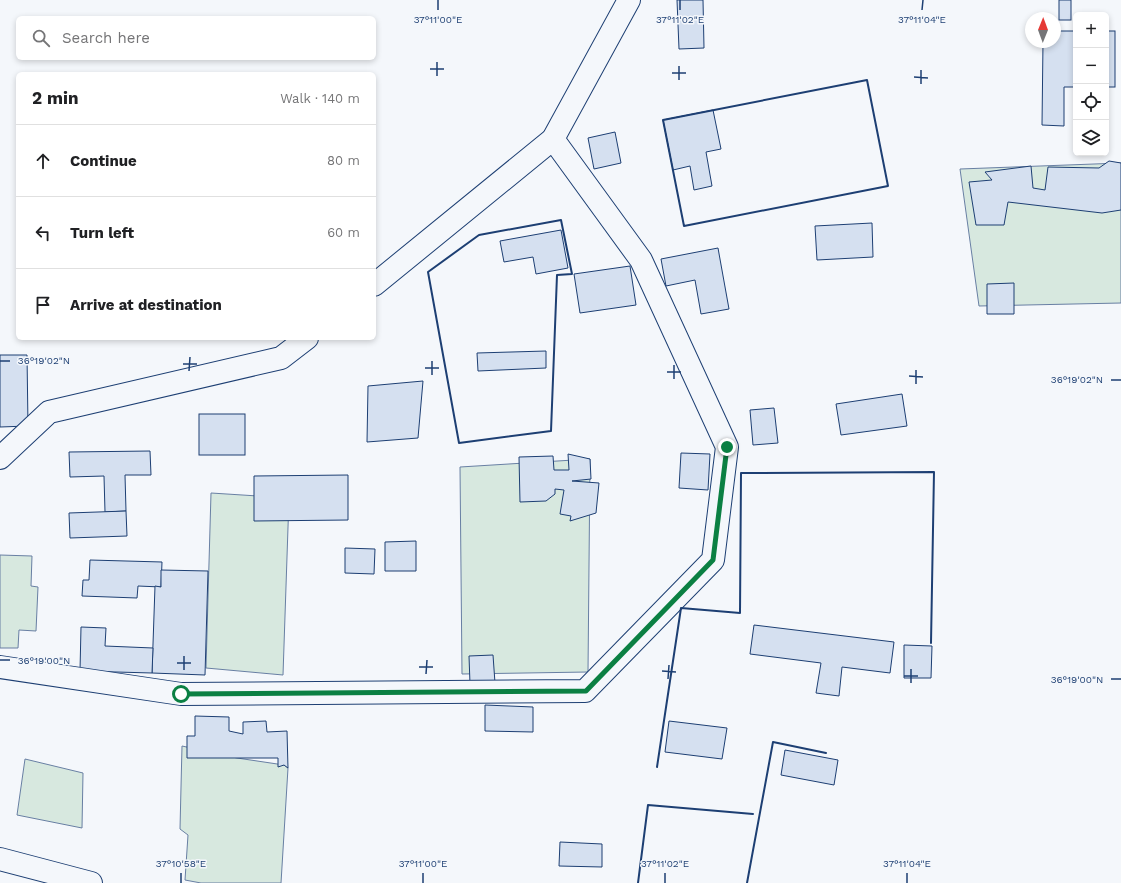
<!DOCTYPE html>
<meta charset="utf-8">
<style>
:root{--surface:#fff;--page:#f6f6f6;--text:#202124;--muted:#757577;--line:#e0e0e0}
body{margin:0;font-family:"Work Sans",sans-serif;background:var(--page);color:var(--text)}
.controls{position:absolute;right:12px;top:12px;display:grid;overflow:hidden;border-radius:6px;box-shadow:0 2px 6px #0003}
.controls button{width:36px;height:36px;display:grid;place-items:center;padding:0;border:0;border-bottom:1px solid var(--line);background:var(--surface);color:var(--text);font:20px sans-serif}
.compass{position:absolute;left:1025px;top:12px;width:36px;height:36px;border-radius:50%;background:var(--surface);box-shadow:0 2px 6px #0003;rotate:1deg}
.stop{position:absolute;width:12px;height:12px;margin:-9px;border:3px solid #0b8043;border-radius:50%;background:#fff}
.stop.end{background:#0b8043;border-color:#fff;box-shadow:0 1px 4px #0008}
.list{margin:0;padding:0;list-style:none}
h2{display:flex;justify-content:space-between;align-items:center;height:52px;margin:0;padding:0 16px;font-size:17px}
h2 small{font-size:13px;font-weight:400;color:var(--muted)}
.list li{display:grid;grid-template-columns:26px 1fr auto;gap:12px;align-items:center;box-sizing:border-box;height:72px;padding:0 16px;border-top:1px solid var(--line)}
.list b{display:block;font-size:15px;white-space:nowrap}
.list em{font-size:13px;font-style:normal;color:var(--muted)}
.icon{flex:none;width:22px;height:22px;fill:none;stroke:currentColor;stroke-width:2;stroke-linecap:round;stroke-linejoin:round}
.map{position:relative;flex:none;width:1121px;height:883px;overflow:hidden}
.search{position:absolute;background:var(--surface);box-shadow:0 2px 6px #0003;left:16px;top:16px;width:360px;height:44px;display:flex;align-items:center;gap:10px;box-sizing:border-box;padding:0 14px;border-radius:6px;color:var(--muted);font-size:15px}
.panel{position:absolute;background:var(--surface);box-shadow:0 2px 6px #0003;left:16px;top:72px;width:360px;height:268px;border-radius:6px}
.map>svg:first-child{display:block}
.green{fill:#d7e8df;stroke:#687fa3}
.building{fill:#d5e0f0;stroke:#1d3f73}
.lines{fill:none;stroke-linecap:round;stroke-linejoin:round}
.minor-casing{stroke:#1d3f73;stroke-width:24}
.minor{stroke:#f4f7fb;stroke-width:22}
.wall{stroke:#1d3f73;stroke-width:2}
.route{stroke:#0b8043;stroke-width:5}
.ticks{fill:none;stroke:#1d3f73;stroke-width:1.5}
.ticks-label{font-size:10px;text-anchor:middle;fill:#1d3f73;stroke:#f4f7fb;stroke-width:3;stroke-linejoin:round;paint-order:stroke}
</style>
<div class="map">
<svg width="1121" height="883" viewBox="0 0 1121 883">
<rect width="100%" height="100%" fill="#f4f7fb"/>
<g class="green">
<polygon points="1121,163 1121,303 979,306 960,169"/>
<polygon points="590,459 588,672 462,674 460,467"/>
<polygon points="211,493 289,498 283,675 206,668"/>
<polygon points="0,555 32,556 31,586 38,587 36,631 19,630 18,648 0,648"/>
<polygon points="182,746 237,758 284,765 288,768 281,883 201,883 185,880 188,835 180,829"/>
<polygon points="25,759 83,773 82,828 17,815"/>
</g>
<g class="building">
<polygon points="677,0 703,0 704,48 679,49"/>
<rect x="1059" y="0" width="12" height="20"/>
<polygon points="1055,31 1076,31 1076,87 1064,87 1064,126 1042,125 1043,42 1055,42"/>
<rect x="1106" y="31" width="9" height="56"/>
<polygon points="713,110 721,149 706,152 712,186 694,190 690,166 673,170 663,120"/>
<polygon points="615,132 621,163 594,169 588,138"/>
<polygon points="1109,161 1121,163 1121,210 1102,213 1008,202 1004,225 976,225 969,182 992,180 985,172 1031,166 1033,188 1045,190 1048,167 1099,168"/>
<polygon points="872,223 873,257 817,260 815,226"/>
<polygon points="561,230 568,268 536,274 533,257 504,262 500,241"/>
<polygon points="718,248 729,309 701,314 695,280 666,286 661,259"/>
<polygon points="630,266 636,305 580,313 574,274"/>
<polygon points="1014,283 1014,314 987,314 987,284"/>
<polygon points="546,351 546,368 478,371 477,353"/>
<polygon points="0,355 27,355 28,426 0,427"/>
<polygon points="423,381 418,438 367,442 368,386"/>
<polygon points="902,394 907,426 841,435 836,404"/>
<polygon points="774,408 778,443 753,445 750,410"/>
<rect x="199" y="414" width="46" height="41"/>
<polygon points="150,451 151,475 125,475 126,511 105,512 104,476 70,477 69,452"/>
<polygon points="681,453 710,454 708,490 679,488"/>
<polygon points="568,454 590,459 591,479 572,481 599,483 596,513 570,521 571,516 560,514 564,490 555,489 555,494 546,501 520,502 519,457 553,456 554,470 569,470"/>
<polygon points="348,475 348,520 254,521 254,476"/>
<polygon points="126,511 127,536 70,538 69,513"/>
<polygon points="416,541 416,571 385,571 385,542"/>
<polygon points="345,548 375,549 374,574 345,573"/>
<polygon points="90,560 162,562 161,587 138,586 137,598 82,596 83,580 89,580"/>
<polygon points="161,570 208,571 205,675 152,673 155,586 161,587"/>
<polygon points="754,625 894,642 890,673 842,667 839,696 816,693 821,663 750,654"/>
<polygon points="81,627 106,628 105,646 153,648 152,673 80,671"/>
<polygon points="904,645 932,646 931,678 904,678"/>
<polygon points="493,655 495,683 470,684 469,656"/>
<polygon points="485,705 533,707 533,732 485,731"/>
<polygon points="195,716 229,717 229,731 243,734 243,722 266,721 267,732 287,731 288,768 284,765 278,767 278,758 187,758 187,736 195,736"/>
<polygon points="669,721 727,728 722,759 665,752"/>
<polygon points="785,750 838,760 834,785 781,775"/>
<polygon points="560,842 602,844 602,867 559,866"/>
</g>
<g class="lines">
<defs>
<g id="minor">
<polyline points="374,285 553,139 629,0"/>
<polyline points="0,458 49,412 281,358 307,338"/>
<polyline points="0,667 181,694 585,691 713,560 727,447 641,260 553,139"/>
<polyline points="0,859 91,883"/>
</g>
</defs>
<use href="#minor" class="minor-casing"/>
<use href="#minor" class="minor"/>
<g class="wall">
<polygon points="867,80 888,186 684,226 663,120"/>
<polygon points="561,220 572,274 557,275 551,431 459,443 428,272 479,235"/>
<polyline points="657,767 681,608 740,613 741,473 934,472 931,643"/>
<polyline points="638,883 648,805 753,814"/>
<polyline points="747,883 773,742 826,753"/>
</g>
</g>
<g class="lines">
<polyline class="route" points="181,694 586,691 713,560 727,447"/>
</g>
<path class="ticks" d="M438 10V0M680 10V0M922 10 923 0M430 69H444M672 73H686M437 76V62M914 77 928 78M679 80V66M921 84V70M0 361H10M183 364H197M425 368H439M189 371 190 357M667 372H681M432 375V361M909 376 923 377M674 379V365M1111 380H1121M916 384V370M0 660H10M177 663H191M419 667H433M184 670V656M662 671 676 672M426 674 427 660M904 676H918M668 679 669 665M1111 679H1121M911 683V669M181 883V873M423 883V873M665 883V873M907 883V873"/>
<g class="ticks-label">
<text x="438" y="23">37°11'00"E</text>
<text x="680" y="23">37°11'02"E</text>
<text x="922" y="23">37°11'04"E</text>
<text x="44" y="364">36°19'02"N</text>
<text x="1077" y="383">36°19'02"N</text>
<text x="44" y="664">36°19'00"N</text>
<text x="1077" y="683">36°19'00"N</text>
<text x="181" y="867">37°10'58"E</text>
<text x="423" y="867">37°11'00"E</text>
<text x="665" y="867">37°11'02"E</text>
<text x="907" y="867">37°11'04"E</text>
</g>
</svg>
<div class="controls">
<button>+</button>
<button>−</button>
<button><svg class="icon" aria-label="locate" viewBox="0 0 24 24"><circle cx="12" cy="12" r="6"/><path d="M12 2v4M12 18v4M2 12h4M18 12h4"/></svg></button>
<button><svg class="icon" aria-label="layers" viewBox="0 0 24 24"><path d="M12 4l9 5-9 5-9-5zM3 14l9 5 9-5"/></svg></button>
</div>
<svg class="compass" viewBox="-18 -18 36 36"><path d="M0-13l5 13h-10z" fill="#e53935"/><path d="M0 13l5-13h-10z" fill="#757577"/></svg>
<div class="stop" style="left:181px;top:694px"></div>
<div class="stop end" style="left:727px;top:447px"></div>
<div class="search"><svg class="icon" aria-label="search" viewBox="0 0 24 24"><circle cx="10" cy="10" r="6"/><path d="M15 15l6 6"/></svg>Search here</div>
<section class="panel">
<h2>2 min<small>Walk · 140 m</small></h2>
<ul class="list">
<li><svg class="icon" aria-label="ahead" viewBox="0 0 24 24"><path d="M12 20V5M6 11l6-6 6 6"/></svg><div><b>Continue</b></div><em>80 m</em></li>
<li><svg class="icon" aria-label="left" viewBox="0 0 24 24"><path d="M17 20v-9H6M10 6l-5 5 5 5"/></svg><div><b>Turn left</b></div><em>60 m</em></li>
<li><svg class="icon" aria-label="arrive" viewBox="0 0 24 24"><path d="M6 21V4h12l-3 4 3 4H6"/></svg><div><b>Arrive at destination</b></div></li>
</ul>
</section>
</div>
